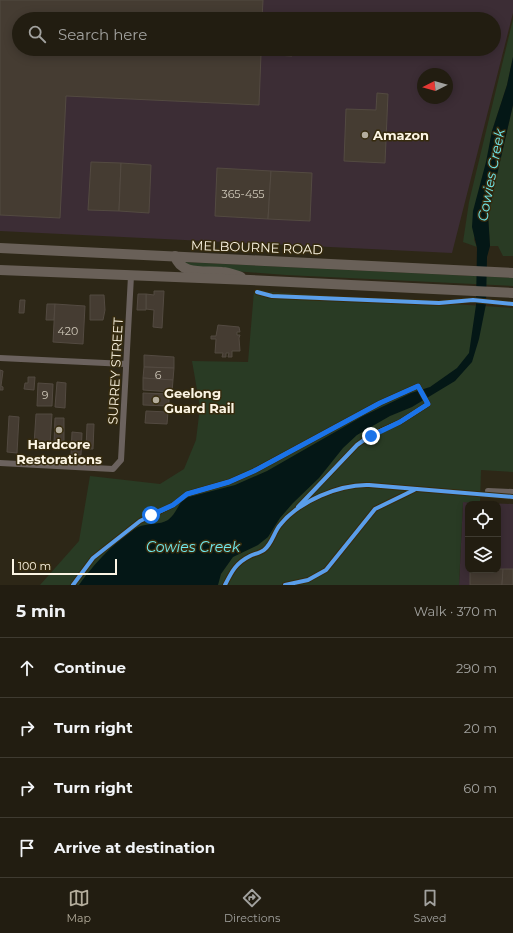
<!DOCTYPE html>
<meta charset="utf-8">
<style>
:root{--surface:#221d11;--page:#2a261a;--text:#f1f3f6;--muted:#a2a29f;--line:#3f3b31;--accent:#b4ad9c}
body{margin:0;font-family:Montserrat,sans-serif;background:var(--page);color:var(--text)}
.controls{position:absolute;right:12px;bottom:12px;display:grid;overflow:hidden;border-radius:8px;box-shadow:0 2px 10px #0003}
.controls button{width:36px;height:36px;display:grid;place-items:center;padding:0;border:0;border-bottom:1px solid var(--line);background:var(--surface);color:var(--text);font:20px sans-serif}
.compass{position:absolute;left:417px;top:68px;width:36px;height:36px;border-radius:50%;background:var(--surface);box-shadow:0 2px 10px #0003;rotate:264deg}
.scale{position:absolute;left:12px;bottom:10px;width:105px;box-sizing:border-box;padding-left:4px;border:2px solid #fcf5e4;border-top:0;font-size:11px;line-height:14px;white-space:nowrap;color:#fcf5e4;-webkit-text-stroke:3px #362b0e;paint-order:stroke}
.stop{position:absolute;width:12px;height:12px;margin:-9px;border:3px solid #1a73e8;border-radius:50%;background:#fff}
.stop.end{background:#1a73e8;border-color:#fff;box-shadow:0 1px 4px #0008}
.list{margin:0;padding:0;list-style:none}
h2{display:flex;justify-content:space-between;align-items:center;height:52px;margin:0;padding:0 16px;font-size:17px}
h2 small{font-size:13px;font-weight:400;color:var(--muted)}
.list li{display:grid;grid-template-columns:26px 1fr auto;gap:12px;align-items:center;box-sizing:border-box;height:60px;padding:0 16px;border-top:1px solid var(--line)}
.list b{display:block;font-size:15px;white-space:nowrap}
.list em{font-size:13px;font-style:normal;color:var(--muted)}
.icon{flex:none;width:22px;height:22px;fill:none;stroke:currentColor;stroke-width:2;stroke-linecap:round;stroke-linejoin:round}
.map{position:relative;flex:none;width:513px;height:585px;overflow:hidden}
.search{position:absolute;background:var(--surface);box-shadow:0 2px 10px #0003;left:12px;right:12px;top:12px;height:44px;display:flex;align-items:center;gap:10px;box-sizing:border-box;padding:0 14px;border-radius:22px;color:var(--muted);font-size:15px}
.sheet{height:292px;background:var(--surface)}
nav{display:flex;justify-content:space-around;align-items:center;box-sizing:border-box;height:56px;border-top:1px solid var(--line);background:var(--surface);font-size:11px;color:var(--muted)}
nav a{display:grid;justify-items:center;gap:2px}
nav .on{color:var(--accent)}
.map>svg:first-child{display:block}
.industrial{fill:#3c2d35;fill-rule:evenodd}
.green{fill:#293b24}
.water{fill:#041716}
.building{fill:#453c32;stroke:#534a41}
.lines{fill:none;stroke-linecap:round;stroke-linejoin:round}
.minor{stroke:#6b625e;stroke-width:6}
.trunk{stroke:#696058;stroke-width:10}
.cycleway-casing{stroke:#362b0e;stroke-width:6}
.cycleway{stroke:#5a9eea;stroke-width:4}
.route{stroke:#1a73e8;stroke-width:5}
.poi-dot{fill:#b4ad9c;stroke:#362b0e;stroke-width:1.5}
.labels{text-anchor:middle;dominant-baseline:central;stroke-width:3;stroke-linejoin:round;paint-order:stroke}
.number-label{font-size:11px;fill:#cec7b8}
.poi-label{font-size:13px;font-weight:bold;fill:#fcf5e4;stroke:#362b0e;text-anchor:start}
.street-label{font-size:13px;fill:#fcf5e4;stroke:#362b0e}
.water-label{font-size:14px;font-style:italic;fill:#6fe9ef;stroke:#362b0e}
</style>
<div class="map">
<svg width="513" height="585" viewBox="0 0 513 585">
<rect width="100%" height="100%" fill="#2d2717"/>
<g class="industrial">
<path d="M0 0H513V13L452 253 0 231ZM19 19H494V49H19ZM423 74H447V98H423Z"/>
<path d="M463 502 513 504V585H459ZM468 504H498V570H468Z"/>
</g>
<g class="green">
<polygon points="513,19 513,57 507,85 492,131 474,240 477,247 463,242 469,202"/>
<polygon points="513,105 513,256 503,256 498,246 490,246 488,214"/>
<polygon points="183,262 513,278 513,286 286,275 193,268"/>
<polygon points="254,291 513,308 513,472 481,470 480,503 463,502 459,585 40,585 79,541 90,476 160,484 184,469 196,440 200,407 192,361 248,362"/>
</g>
<path class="water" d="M513 57V105L488 214 490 246 487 257 486 304 479 339 472 362 455 381 412 407 390 416 357 435 343 448 319 478 293 503 280 518 268 537 258 545 233 557 221 574 218 585H79C93 565 117 539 138 527 147 523 160 525 168 520 176 514 178 504 185 498L235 485 267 471 363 416 411 393 430 387 457 368 469 353 476 305 477 248 472 227 473 211 486 162 492 131 507 85Z"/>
<g class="building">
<polygon points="0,0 263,0 262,19 19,19 19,49 292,49 292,56 261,54 259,105 66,96 60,218 0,215"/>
<polygon points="377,93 388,94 385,163 344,161 346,109 376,110"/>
<polygon points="91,162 121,163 119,211 88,210"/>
<polygon points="121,163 151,165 149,213 119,211"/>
<polygon points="217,168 271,171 268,219 215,216"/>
<polygon points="271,171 312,173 310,221 268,219"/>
<polygon points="154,291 164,291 162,328 153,327 154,310 146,309 146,294 154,295"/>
<polygon points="138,294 146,294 146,310 137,310"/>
<polygon points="90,295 104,295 105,310 103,320 90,320"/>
<polygon points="20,300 25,300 24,313 19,313"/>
<polygon points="47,304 55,304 54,320 46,320"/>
<polygon points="55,304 85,306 83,344 53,342"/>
<polygon points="218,325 239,327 240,332 237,332 237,335 240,335 239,338 240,351 232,351 232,357 228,357 229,353 226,353 226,357 222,357 223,353 215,353 216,339 211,339 211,336 216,336"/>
<polygon points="144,355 174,357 174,368 144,367"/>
<polygon points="144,367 174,368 173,380 143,378"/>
<polygon points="0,370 3,371 1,386 3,387 3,390 0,390"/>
<polygon points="28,377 35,377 34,390 24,389 25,383 28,383"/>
<polygon points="143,378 173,380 172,392 143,390"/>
<polygon points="57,382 66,383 65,408 55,407"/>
<polygon points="38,383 53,384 52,406 37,406"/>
<polygon points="143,393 169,394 169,406 143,405"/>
<polygon points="146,411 168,412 167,424 145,423"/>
<polygon points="36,414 52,414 50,445 34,445"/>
<polygon points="9,416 19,417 17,453 7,452"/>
<polygon points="55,418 64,418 64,443 54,443"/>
<polygon points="87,424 94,424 93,449 86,449"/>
<polygon points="72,432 82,433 81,455 71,455"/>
<polygon points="498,569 503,569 502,585 470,585 470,570 498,570"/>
<polygon points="503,569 513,569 513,585 502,585"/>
</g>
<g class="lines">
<g class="minor">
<polyline points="0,358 126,364"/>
<polyline points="0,463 113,469 121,460 131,276"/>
<polyline points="488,491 513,492"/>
</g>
<g class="trunk">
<polyline points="0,248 513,273"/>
<path d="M175 256C181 276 206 270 222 272 229 272 235 275 241 277"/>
<polyline points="0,270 250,280 513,293"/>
</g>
<defs>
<g id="cycleway">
<polyline points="257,292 272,296 439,303 473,300 513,304"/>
<polyline points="73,585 93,558 140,521 173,505 187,494 229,482 254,471 380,403 418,386 428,404 400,422 371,435 357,445 298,507"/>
<path d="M225 585C232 571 236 563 250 556 254 554 260 553 264 550 272 544 274 532 280 525 299 501 340 484 369 485L513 497"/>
<polyline points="285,585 308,580 326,570 375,509 414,490"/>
</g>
</defs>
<use href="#cycleway" class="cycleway-casing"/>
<use href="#cycleway" class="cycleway"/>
</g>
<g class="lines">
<polyline class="route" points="151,515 173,505 187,494 229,482 254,471 380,403 418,386 428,404 400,422 371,436"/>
</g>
<g class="poi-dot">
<circle cx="365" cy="135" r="4"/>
<circle cx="156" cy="400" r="4"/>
<circle cx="59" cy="430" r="4"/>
</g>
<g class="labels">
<g class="number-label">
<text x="243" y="194">365-455</text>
<text x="68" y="331">420</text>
<text x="158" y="375">6</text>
<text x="45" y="395">9</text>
</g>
<g class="poi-label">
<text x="373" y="135">Amazon</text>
<text x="164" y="393">Geelong<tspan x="164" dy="15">Guard Rail</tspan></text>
<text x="59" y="444" text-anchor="middle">Hardcore<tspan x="59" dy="15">Restorations</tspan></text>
</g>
<g class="street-label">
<text transform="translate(257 247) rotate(2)">MELBOURNE ROAD</text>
<text transform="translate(115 371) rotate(-87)">SURREY STREET</text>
</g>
<g class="water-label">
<text transform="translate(491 175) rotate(-79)">Cowies Creek</text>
<text x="193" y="547">Cowies Creek</text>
</g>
</g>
</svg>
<div class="controls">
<button><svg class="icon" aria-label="locate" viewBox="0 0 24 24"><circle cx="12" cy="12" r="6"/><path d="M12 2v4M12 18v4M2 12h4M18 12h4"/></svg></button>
<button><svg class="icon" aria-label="layers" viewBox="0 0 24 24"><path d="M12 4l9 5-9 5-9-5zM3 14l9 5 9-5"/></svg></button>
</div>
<svg class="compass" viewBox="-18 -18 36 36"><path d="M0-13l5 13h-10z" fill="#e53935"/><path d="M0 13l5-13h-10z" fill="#a2a29f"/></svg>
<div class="scale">100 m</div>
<div class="stop" style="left:151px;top:515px"></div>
<div class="stop end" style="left:371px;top:436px"></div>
<div class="search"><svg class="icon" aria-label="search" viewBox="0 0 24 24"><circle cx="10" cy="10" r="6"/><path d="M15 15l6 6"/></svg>Search here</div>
</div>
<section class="sheet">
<h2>5 min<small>Walk · 370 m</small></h2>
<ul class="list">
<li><svg class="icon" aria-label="ahead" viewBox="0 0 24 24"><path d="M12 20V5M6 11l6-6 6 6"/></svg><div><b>Continue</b></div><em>290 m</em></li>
<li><svg class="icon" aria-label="right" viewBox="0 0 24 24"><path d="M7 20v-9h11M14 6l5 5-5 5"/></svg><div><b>Turn right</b></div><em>20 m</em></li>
<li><svg class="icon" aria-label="right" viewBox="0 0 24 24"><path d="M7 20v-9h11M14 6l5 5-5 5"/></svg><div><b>Turn right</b></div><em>60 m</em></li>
<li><svg class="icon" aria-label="arrive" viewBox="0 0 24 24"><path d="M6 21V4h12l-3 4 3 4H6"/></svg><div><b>Arrive at destination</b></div></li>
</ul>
</section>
<nav>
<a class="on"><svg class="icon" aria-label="map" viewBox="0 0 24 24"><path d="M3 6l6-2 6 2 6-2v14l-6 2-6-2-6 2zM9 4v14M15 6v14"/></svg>Map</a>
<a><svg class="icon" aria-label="directions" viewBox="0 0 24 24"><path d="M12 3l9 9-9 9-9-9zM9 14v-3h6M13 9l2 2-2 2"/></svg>Directions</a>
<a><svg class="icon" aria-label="saved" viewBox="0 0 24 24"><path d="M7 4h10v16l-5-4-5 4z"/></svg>Saved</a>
</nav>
